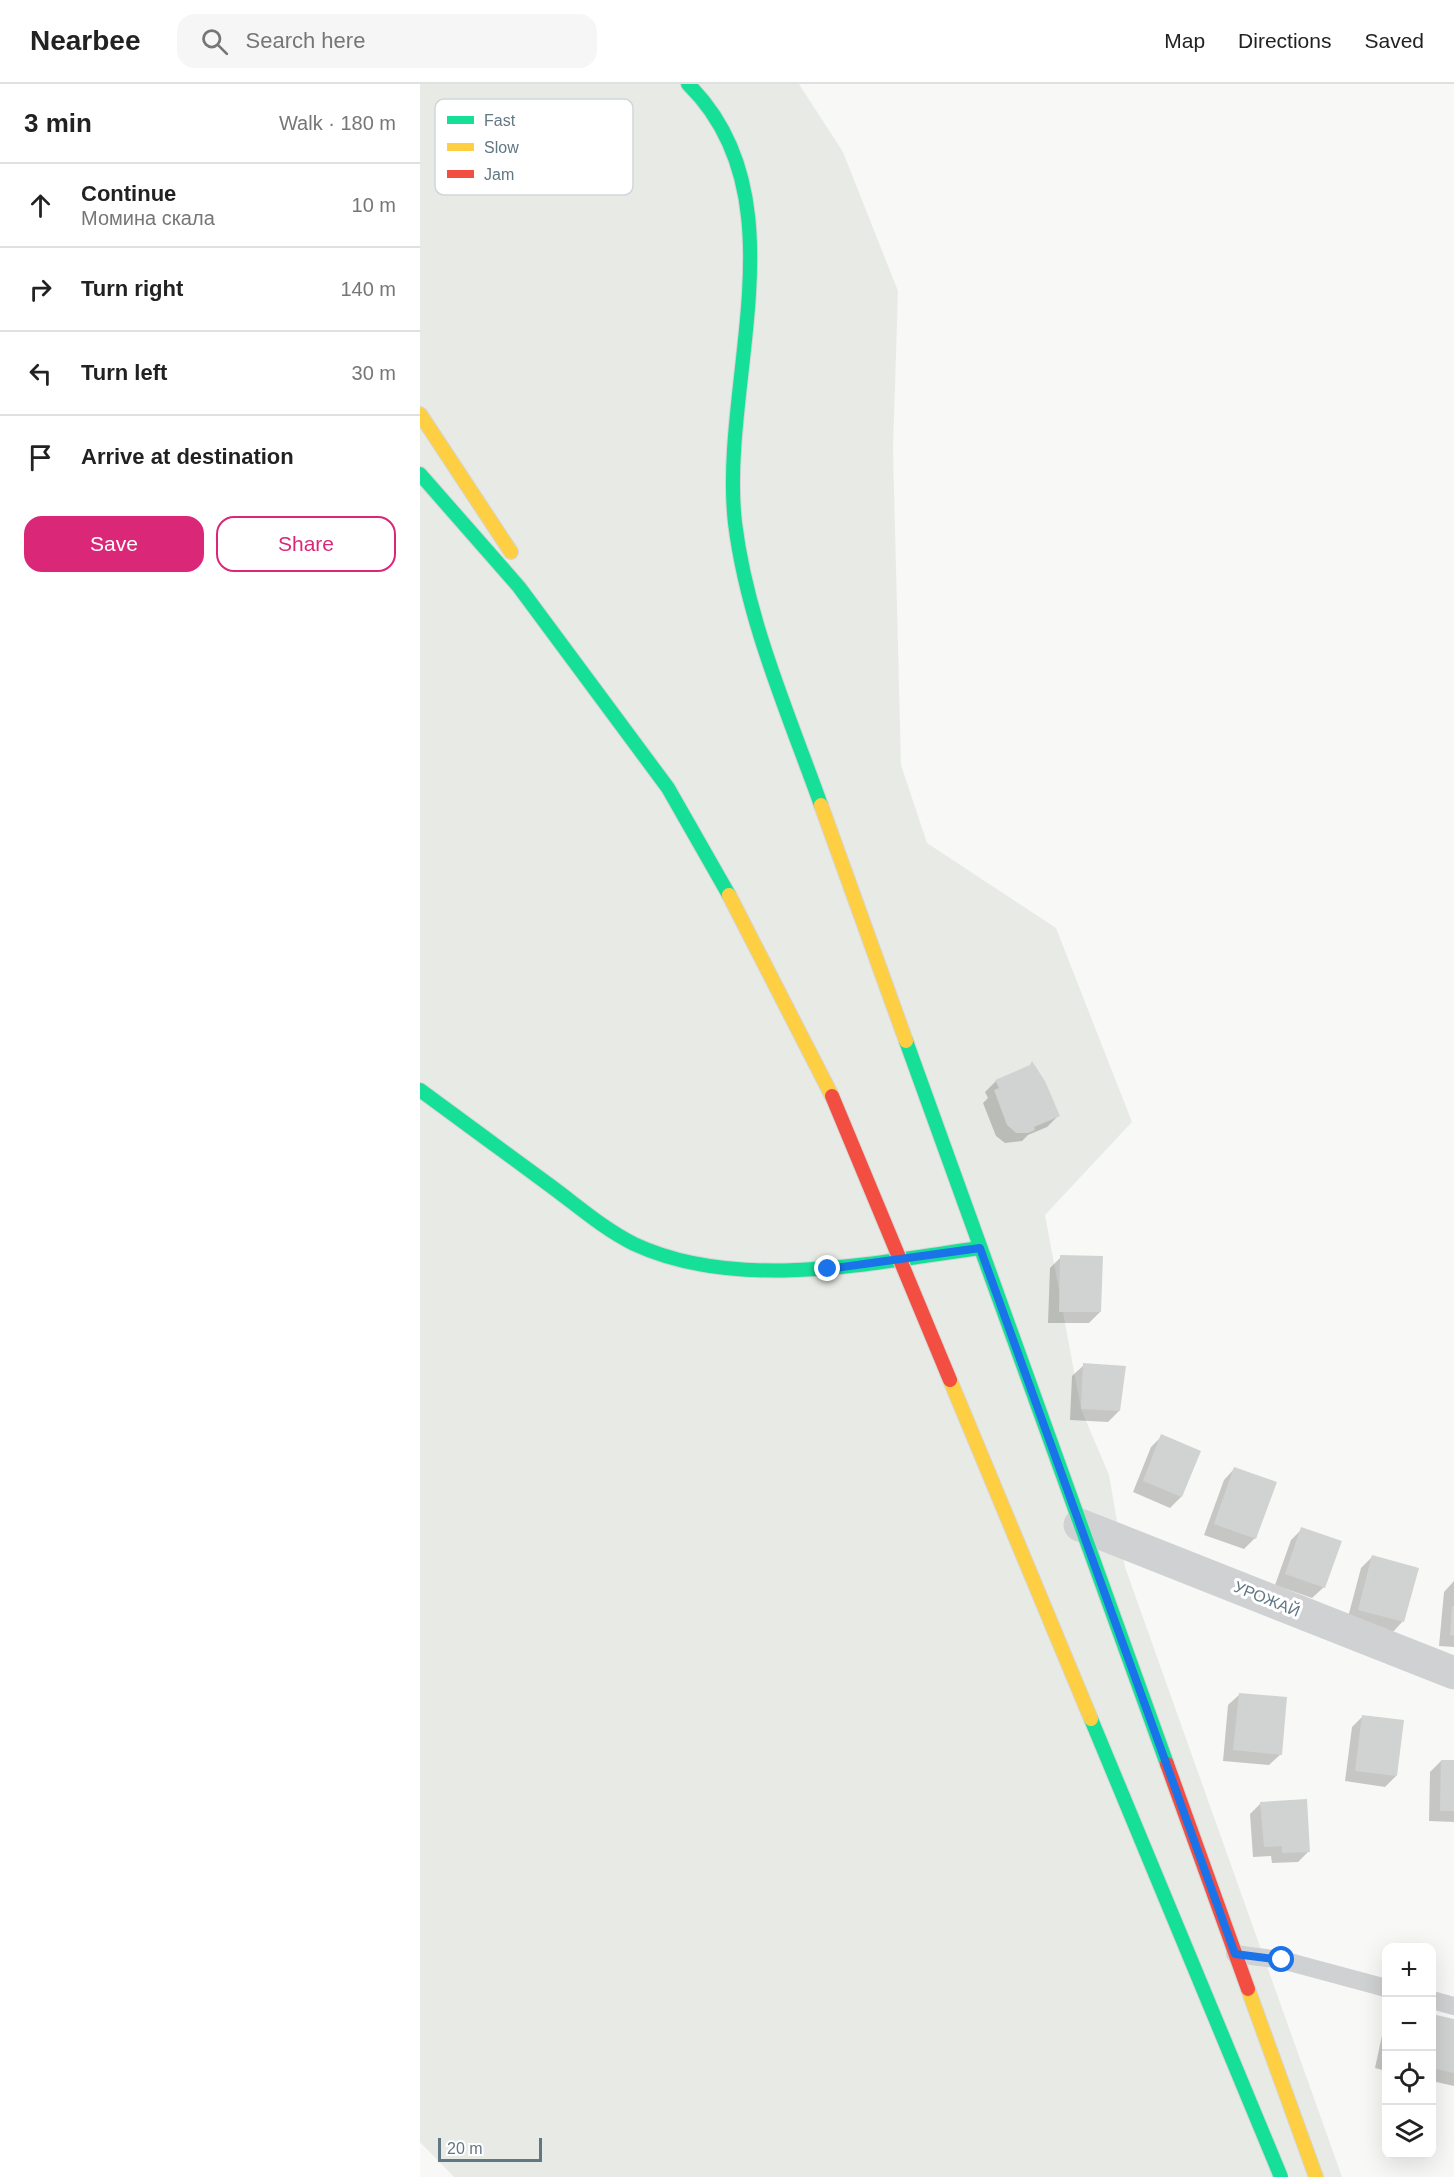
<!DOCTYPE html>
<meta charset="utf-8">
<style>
:root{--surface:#fff;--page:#f6f6f6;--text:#222;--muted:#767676;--line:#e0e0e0;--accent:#db2777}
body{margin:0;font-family:Arial,sans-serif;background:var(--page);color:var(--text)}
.controls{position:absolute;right:18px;bottom:18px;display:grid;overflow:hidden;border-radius:12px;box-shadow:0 6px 24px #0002}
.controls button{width:54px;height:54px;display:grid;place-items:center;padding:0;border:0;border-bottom:2px solid var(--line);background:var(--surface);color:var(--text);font:30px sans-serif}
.scale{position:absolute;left:18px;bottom:15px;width:104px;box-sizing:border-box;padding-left:6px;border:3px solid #617783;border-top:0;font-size:16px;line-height:21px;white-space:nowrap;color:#617783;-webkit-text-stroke:4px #fff;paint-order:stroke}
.stop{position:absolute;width:18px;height:18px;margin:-14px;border:4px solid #1a73e8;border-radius:50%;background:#fff}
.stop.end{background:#1a73e8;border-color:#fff;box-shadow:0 2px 6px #0008}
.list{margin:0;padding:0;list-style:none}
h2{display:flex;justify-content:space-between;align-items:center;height:78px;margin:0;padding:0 24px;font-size:26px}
h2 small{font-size:20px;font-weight:400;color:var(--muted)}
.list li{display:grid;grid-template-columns:39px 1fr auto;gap:18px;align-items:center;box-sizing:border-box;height:84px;padding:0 24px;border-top:2px solid var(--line)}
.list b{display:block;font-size:22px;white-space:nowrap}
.list p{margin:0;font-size:20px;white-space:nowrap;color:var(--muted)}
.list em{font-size:20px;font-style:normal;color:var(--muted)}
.actions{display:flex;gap:12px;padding:18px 24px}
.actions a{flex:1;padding:14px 0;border:2px solid var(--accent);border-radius:18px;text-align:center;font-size:21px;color:var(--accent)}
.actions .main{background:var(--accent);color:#fff}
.icon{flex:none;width:33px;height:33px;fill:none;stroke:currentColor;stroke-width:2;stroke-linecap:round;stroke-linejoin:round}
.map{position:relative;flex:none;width:1034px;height:2093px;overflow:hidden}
header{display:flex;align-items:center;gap:36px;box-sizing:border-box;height:84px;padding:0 30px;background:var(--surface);border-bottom:2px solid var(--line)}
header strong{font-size:28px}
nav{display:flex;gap:33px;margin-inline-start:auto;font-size:21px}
.search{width:420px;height:54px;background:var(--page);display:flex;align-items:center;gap:15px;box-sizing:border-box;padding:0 21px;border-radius:18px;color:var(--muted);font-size:22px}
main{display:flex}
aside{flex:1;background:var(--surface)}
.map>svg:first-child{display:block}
.green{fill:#e8ebe5}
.shadow{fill:#0003}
.building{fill:#d1d3d3}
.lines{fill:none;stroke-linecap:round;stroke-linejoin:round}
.fast-casing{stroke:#d5d6d6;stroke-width:16}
.slow-casing{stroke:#d5d6d6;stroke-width:16}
.jam-casing{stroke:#d5d6d6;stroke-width:16}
.lane{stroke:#d0d1d2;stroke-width:18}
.street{stroke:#d0d1d2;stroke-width:33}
.fast{stroke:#16e098;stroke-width:14}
.slow{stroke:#ffcf43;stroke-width:14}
.jam{stroke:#f24e42;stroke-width:14}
.fast-bridge-casing{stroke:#d5d6d6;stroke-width:16;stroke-linecap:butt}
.slow-bridge-casing{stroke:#d5d6d6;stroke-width:16;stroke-linecap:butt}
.jam-bridge-casing{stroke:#d5d6d6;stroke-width:16;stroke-linecap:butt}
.fast-bridge{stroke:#16e098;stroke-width:14}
.slow-bridge{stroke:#ffcf43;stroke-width:14}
.jam-bridge{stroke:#f24e42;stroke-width:14}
.route{stroke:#1a73e8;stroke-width:8}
.labels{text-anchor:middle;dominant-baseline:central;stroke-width:6;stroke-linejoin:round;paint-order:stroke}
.street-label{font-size:16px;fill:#617783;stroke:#fff}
.key{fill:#fff;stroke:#d0d6da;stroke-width:1.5}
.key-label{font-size:16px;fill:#617783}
</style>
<header>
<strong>Nearbee</strong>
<div class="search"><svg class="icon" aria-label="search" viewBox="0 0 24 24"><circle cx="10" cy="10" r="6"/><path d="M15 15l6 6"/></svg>Search here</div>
<nav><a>Map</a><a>Directions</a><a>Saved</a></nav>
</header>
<main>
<aside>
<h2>3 min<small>Walk · 180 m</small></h2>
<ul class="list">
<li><svg class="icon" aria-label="ahead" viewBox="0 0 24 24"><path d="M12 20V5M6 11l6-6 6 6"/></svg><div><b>Continue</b><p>Момина скала</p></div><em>10 m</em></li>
<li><svg class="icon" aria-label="right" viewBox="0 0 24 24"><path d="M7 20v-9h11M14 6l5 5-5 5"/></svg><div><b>Turn right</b></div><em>140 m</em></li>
<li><svg class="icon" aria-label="left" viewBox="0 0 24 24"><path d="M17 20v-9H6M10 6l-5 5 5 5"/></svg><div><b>Turn left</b></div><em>30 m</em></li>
<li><svg class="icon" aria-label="arrive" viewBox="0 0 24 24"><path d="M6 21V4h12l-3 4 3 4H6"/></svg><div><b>Arrive at destination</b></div></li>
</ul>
<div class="actions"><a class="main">Save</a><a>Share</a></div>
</aside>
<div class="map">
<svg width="1034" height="2093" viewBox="0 0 1034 2093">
<rect width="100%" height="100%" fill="#f8f8f7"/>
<polygon class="green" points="0,0 379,0 423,68 478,207 473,366 481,681 507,759 636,844 712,1038 625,1131 661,1325 689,1391 705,1483 922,2093 34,2093 0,2058"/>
<g class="shadow">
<polygon points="576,997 638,1032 627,1043 608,1051 602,1057 585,1059 576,1052 563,1019 568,1014 565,1008"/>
<polygon points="641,1173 680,1228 669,1239 628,1239 630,1184"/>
<polygon points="664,1281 699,1327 688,1338 650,1336 652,1292"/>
<polygon points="742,1352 761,1413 750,1424 713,1408 731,1363"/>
<polygon points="815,1384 835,1454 824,1465 784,1451 804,1396"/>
<polygon points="882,1445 904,1503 892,1514 855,1501 871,1456"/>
<polygon points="952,1473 983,1537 972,1549 927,1537 941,1484"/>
<polygon points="1034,1497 1034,1563 1019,1562 1024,1508"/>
<polygon points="820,1610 861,1670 849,1681 803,1677 808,1621"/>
<polygon points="943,1632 976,1692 965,1703 925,1697 932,1643"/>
<polygon points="1021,1677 1034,1677 1034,1738 1009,1737 1010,1688"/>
<polygon points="841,1719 889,1767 878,1778 852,1779 851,1772 833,1773 830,1730"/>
<polygon points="1012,1931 1034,1936 1034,2002 1012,1997"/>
<polygon points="966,1933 966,1987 955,1984"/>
</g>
<g class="building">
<polygon points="612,977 625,997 640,1032 614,1043 615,1046 608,1049 596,1049 587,1041 574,1006 579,1004 575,996 610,981"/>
<polygon points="640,1171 683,1172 681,1228 639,1228"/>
<polygon points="663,1279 706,1282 700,1327 661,1325"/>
<polygon points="741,1350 781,1367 762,1413 723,1397"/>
<polygon points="814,1383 857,1398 836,1455 794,1440"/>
<polygon points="881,1443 922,1457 905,1504 865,1490"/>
<polygon points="952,1471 999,1484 984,1538 938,1526"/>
<polygon points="1032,1522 1034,1522 1034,1552 1030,1551"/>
<polygon points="819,1609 867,1613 862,1671 813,1666"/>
<polygon points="942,1631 984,1636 977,1692 935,1687"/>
<polygon points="1021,1676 1034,1676 1034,1727 1020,1727"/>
<polygon points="887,1715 890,1768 862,1769 862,1762 844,1763 840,1718"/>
<polygon points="1012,1930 1034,1935 1034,1989 1012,1984"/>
</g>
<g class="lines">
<defs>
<g id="fast">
<path d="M268 0C384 114 299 299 315 439 327 536 368 629 401 721"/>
<polyline points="0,390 99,503 248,704 309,811"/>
<polyline points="486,957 747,1680"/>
<path d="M0 1006C44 1038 88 1071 132 1103 159 1123 184 1145 214 1160 316 1208 453 1179 560 1164"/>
</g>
<g id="slow">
<polyline points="0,330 91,468"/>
<polyline points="401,721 486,957"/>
<polyline points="309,811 412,1012"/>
<polyline points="828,1905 896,2093"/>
</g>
<polyline id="jam" points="747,1680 828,1905"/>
</defs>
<use href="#fast" class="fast-casing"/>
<use href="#slow" class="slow-casing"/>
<use href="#jam" class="jam-casing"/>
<g class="lane">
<polyline points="815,1870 862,1876 966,1904"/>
<polyline points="1012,1916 1034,1922"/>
</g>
<polyline class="street" points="660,1441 1034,1589"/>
<use href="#fast" class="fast"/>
<use href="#slow" class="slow"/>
<use href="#jam" class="jam"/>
<defs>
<polyline id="fast-bridge" points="671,1635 861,2093"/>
<polyline id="slow-bridge" points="530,1296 671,1635"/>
<polyline id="jam-bridge" points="412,1012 530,1296"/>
</defs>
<use href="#fast-bridge" class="fast-bridge-casing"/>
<use href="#slow-bridge" class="slow-bridge-casing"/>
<use href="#jam-bridge" class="jam-bridge-casing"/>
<use href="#fast-bridge" class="fast-bridge"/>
<use href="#slow-bridge" class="slow-bridge"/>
<use href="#jam-bridge" class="jam-bridge"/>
</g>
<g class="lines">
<polyline class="route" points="408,1185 560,1164 815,1870 862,1876"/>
</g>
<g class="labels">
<g class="street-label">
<text transform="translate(847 1515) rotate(22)">УРОЖАЙ</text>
</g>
</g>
<rect x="15" y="15" width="198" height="96" rx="9" class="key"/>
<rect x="27" y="32" width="27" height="8" fill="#16e098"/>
<rect x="27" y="59" width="27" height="8" fill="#ffcf43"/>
<rect x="27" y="86" width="27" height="8" fill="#f24e42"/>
<g class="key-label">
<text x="64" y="42">Fast</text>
<text x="64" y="69">Slow</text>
<text x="64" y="96">Jam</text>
</g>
</svg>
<div class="controls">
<button>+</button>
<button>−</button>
<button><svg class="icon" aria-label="locate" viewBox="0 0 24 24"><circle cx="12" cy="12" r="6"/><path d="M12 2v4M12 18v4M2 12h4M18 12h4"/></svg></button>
<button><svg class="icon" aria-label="layers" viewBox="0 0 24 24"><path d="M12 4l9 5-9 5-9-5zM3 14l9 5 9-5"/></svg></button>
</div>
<div class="scale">20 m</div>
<div class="stop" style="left:862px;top:1876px"></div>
<div class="stop end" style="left:408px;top:1185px"></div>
</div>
</main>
